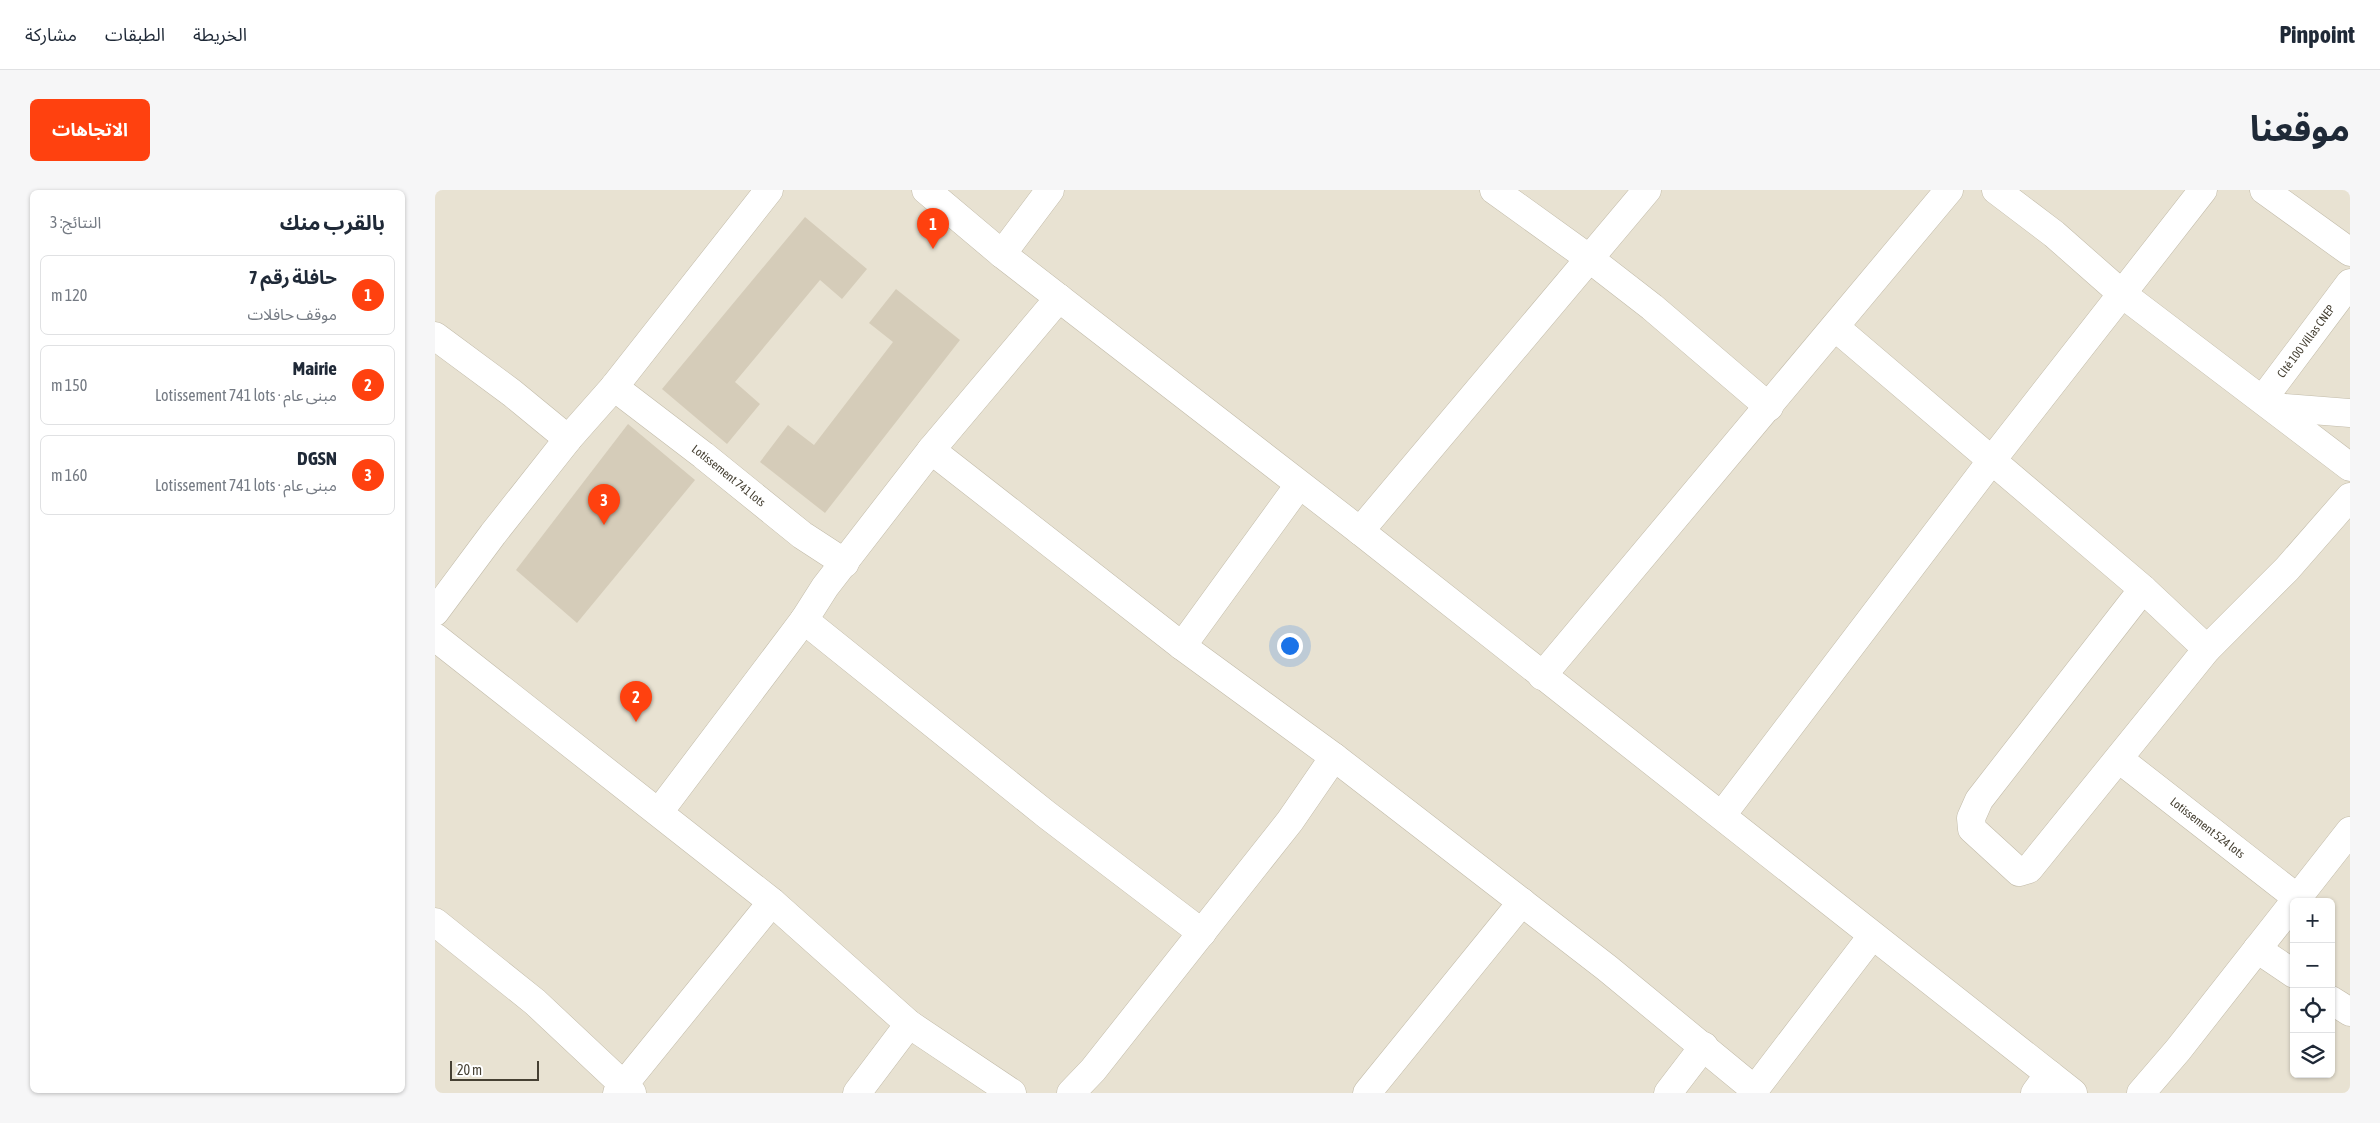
<!DOCTYPE html>
<html lang="ar">
<meta charset="utf-8">
<style>
:root{--surface:#fff;--page:#f6f6f7;--text:#1f2937;--muted:#747a83;--line:#e0e1e3;--accent:#ff410f}
body{margin:0;font-family:"Asap Condensed","Noto Sans Arabic",sans-serif;background:var(--page);color:var(--text);direction:rtl}
.controls{position:absolute;right:15px;bottom:15px;display:grid;overflow:hidden;border-radius:8px;box-shadow:0 1px 4px #0004}
.controls button{width:45px;height:45px;display:grid;place-items:center;padding:0;border:0;border-bottom:1px solid var(--line);background:var(--surface);color:var(--text);font:25px sans-serif}
.scale{position:absolute;left:15px;bottom:12px;width:89px;box-sizing:border-box;padding-left:5px;border:2px solid #464033;border-top:0;font-size:14px;line-height:18px;white-space:nowrap;color:#464033;-webkit-text-stroke:4px #fff;paint-order:stroke}
.you{position:absolute;left:854px;top:455px;width:18px;height:18px;margin:-12px;border:4px solid #fff;border-radius:50%;background:#1a73e8;box-shadow:0 0 0 8px #1a73e833}
.badge{display:grid;place-items:center;width:32px;height:32px;border-radius:50%;background:var(--accent);color:#fff;font-size:16px;font-weight:700}
.pin{position:absolute;translate:-50% -41px;filter:drop-shadow(0 1px 2px #0008)}
.pin::after{content:'';position:absolute;top:26px;width:18px;height:15px;background:inherit;clip-path:polygon(0 0,100% 0,50% 100%)}
.list{margin:0;padding:0;list-style:none}
h2{display:flex;justify-content:space-between;align-items:center;height:65px;margin:0;padding:0 20px;font-size:21px}
h2 small{font-size:16px;font-weight:400;color:var(--muted)}
.list li{display:grid;grid-template-columns:32px 1fr auto;gap:15px;align-items:center;box-sizing:border-box;height:80px;margin:0 10px 10px;padding:0 10px;border:1px solid var(--line);border-radius:8px}
.list b{display:block;font-size:19px;white-space:nowrap}
.list p{margin:0;font-size:16px;white-space:nowrap;color:var(--muted)}
.list em{font-size:16px;font-style:normal;color:var(--muted)}
.icon{flex:none;width:28px;height:28px;fill:none;stroke:currentColor;stroke-width:2;stroke-linecap:round;stroke-linejoin:round}
.map{position:relative;flex:none;width:1915px;height:903px;overflow:hidden;direction:ltr;border-radius:8px}
header{display:flex;align-items:center;gap:30px;box-sizing:border-box;height:70px;padding:0 25px;background:var(--surface);border-bottom:1px solid var(--line)}
header strong{font-size:24px}
nav{display:flex;gap:28px;margin-inline-start:auto;font-size:18px}
.intro{display:flex;align-items:center;justify-content:space-between;box-sizing:border-box;height:120px;padding:0 30px}
h1{margin:0;font-size:35px}
.button{padding:12px 22px;border-radius:8px;background:var(--accent);color:#fff;font-size:18px;font-weight:700}
main{display:flex;gap:30px;padding:0 30px}
aside{flex:1;background:var(--surface);border-radius:8px;box-shadow:0 1px 4px #0004}
.map>svg:first-child{display:block}
.residential{fill:#e8e2d2;fill-rule:evenodd}
.building{fill:#d5ccb9}
.lines{fill:none;stroke-linecap:round;stroke-linejoin:round}
.minor-casing{stroke:#c2bba9;stroke-width:29}
.minor{stroke:#fff;stroke-width:28}
.labels{text-anchor:middle;dominant-baseline:central;stroke-width:4;stroke-linejoin:round;paint-order:stroke}
.street-label{font-size:12px;fill:#464033;stroke:#fff}
</style>
<header>
<strong>Pinpoint</strong>
<nav><a>الخريطة</a><a>الطبقات</a><a>مشاركة</a></nav>
</header>
<div class="intro"><h1>موقعنا</h1><a class="button">الاتجاهات</a></div>
<main>
<div class="map">
<svg width="1915" height="903" viewBox="0 0 1915 903">
<rect width="100%" height="100%" fill="#f3efe4"/>
<path class="residential" d="M0 0H1915V903H0ZM1859 712H1896V884H1859Z"/>
<g class="building">
<polygon points="370,27 432,79 407,109 385,90 300,192 325,214 292,254 227,199"/>
<polygon points="461,99 525,150 390,323 325,272 353,235 379,255 458,152 434,133"/>
<polygon points="193,234 260,290 142,433 81,380"/>
</g>
<g class="lines">
<defs>
<g id="minor">
<polyline points="491,0 567,64 925,341 1638,903"/>
<polyline points="1059,0 1155,69 1217,117 1334,217"/>
<polyline points="1561,0 1619,44 1686,103 1915,277"/>
<polyline points="1829,0 1915,62"/>
<polyline points="567,64 615,0"/>
<polyline points="1400,137 1708,399 1544,610 1536,628 1537,639 1584,682 1594,679 1772,459 1852,379 1915,307"/>
<polyline points="0,146 77,203 133,249"/>
<path id="s1" d="M179 197 268 265 367 345 410 373"/>
<path id="s2" d="M1828 209 1915 93"/>
<polyline points="1838,217 1915,223"/>
<polyline points="496,260 624,108"/>
<polyline points="925,341 1212,0"/>
<polyline points="1708,399 1772,459"/>
<polyline points="0,422 58,344 133,249 179,197 334,0"/>
<polyline points="0,447 337,712 474,834 577,903"/>
<polyline points="747,456 864,295"/>
<polyline points="1107,486 1514,0"/>
<path id="s3" d="M1684 569 1861 707"/>
<polyline points="224,622 369,430"/>
<polyline points="1287,625 1557,270 1768,0"/>
<polyline points="0,732 100,812 197,903"/>
<polyline points="767,743 612,625 369,430 390,397 496,260 747,456 899,567"/>
<polyline points="1822,759 1859,784"/>
<polyline points="1896,810 1915,822"/>
<polyline points="182,903 337,712"/>
<polyline points="422,903 474,834"/>
<polyline points="636,903 658,880 855,631 899,567 1172,778 1319,899"/>
<polyline points="932,903 1087,712"/>
<polyline points="1233,903 1269,856"/>
<polyline points="1317,903 1437,746"/>
<polyline points="1600,903 1614,884"/>
<polyline points="1706,903 1743,860 1915,641"/>
</g>
</defs>
<use href="#minor" class="minor-casing"/>
<use href="#minor" class="minor"/>
</g>
<g class="labels">
<g class="street-label">
<text stroke="none"><textPath href="#s2" startOffset="72">CIté 100 Villas CNEP</textPath></text>
<text stroke="none"><textPath href="#s1" startOffset="145">Lotissement 741 lots</textPath></text>
<text stroke="none"><textPath href="#s3" startOffset="112">Lotissement 524 lots</textPath></text>
</g>
</g>
</svg>
<div class="controls">
<button>+</button>
<button>−</button>
<button><svg class="icon" aria-label="locate" viewBox="0 0 24 24"><circle cx="12" cy="12" r="6"/><path d="M12 2v4M12 18v4M2 12h4M18 12h4"/></svg></button>
<button><svg class="icon" aria-label="layers" viewBox="0 0 24 24"><path d="M12 4l9 5-9 5-9-5zM3 14l9 5 9-5"/></svg></button>
</div>
<div class="scale">20 m</div>
<div class="you"></div>
<div class="pin badge" style="left:498px;top:59px">1</div>
<div class="pin badge" style="left:201px;top:532px">2</div>
<div class="pin badge" style="left:169px;top:335px">3</div>
</div>
<aside>
<h2>بالقرب منك<small>النتائج: 3</small></h2>
<ul class="list">
<li><span class="badge">1</span><div><b>حافلة رقم 7</b><p>موقف حافلات</p></div><em>120 m</em></li>
<li><span class="badge">2</span><div><b>Mairie</b><p>مبنى عام · Lotissement 741 lots</p></div><em>150 m</em></li>
<li><span class="badge">3</span><div><b>DGSN</b><p>مبنى عام · Lotissement 741 lots</p></div><em>160 m</em></li>
</ul>
</aside>
</main>
